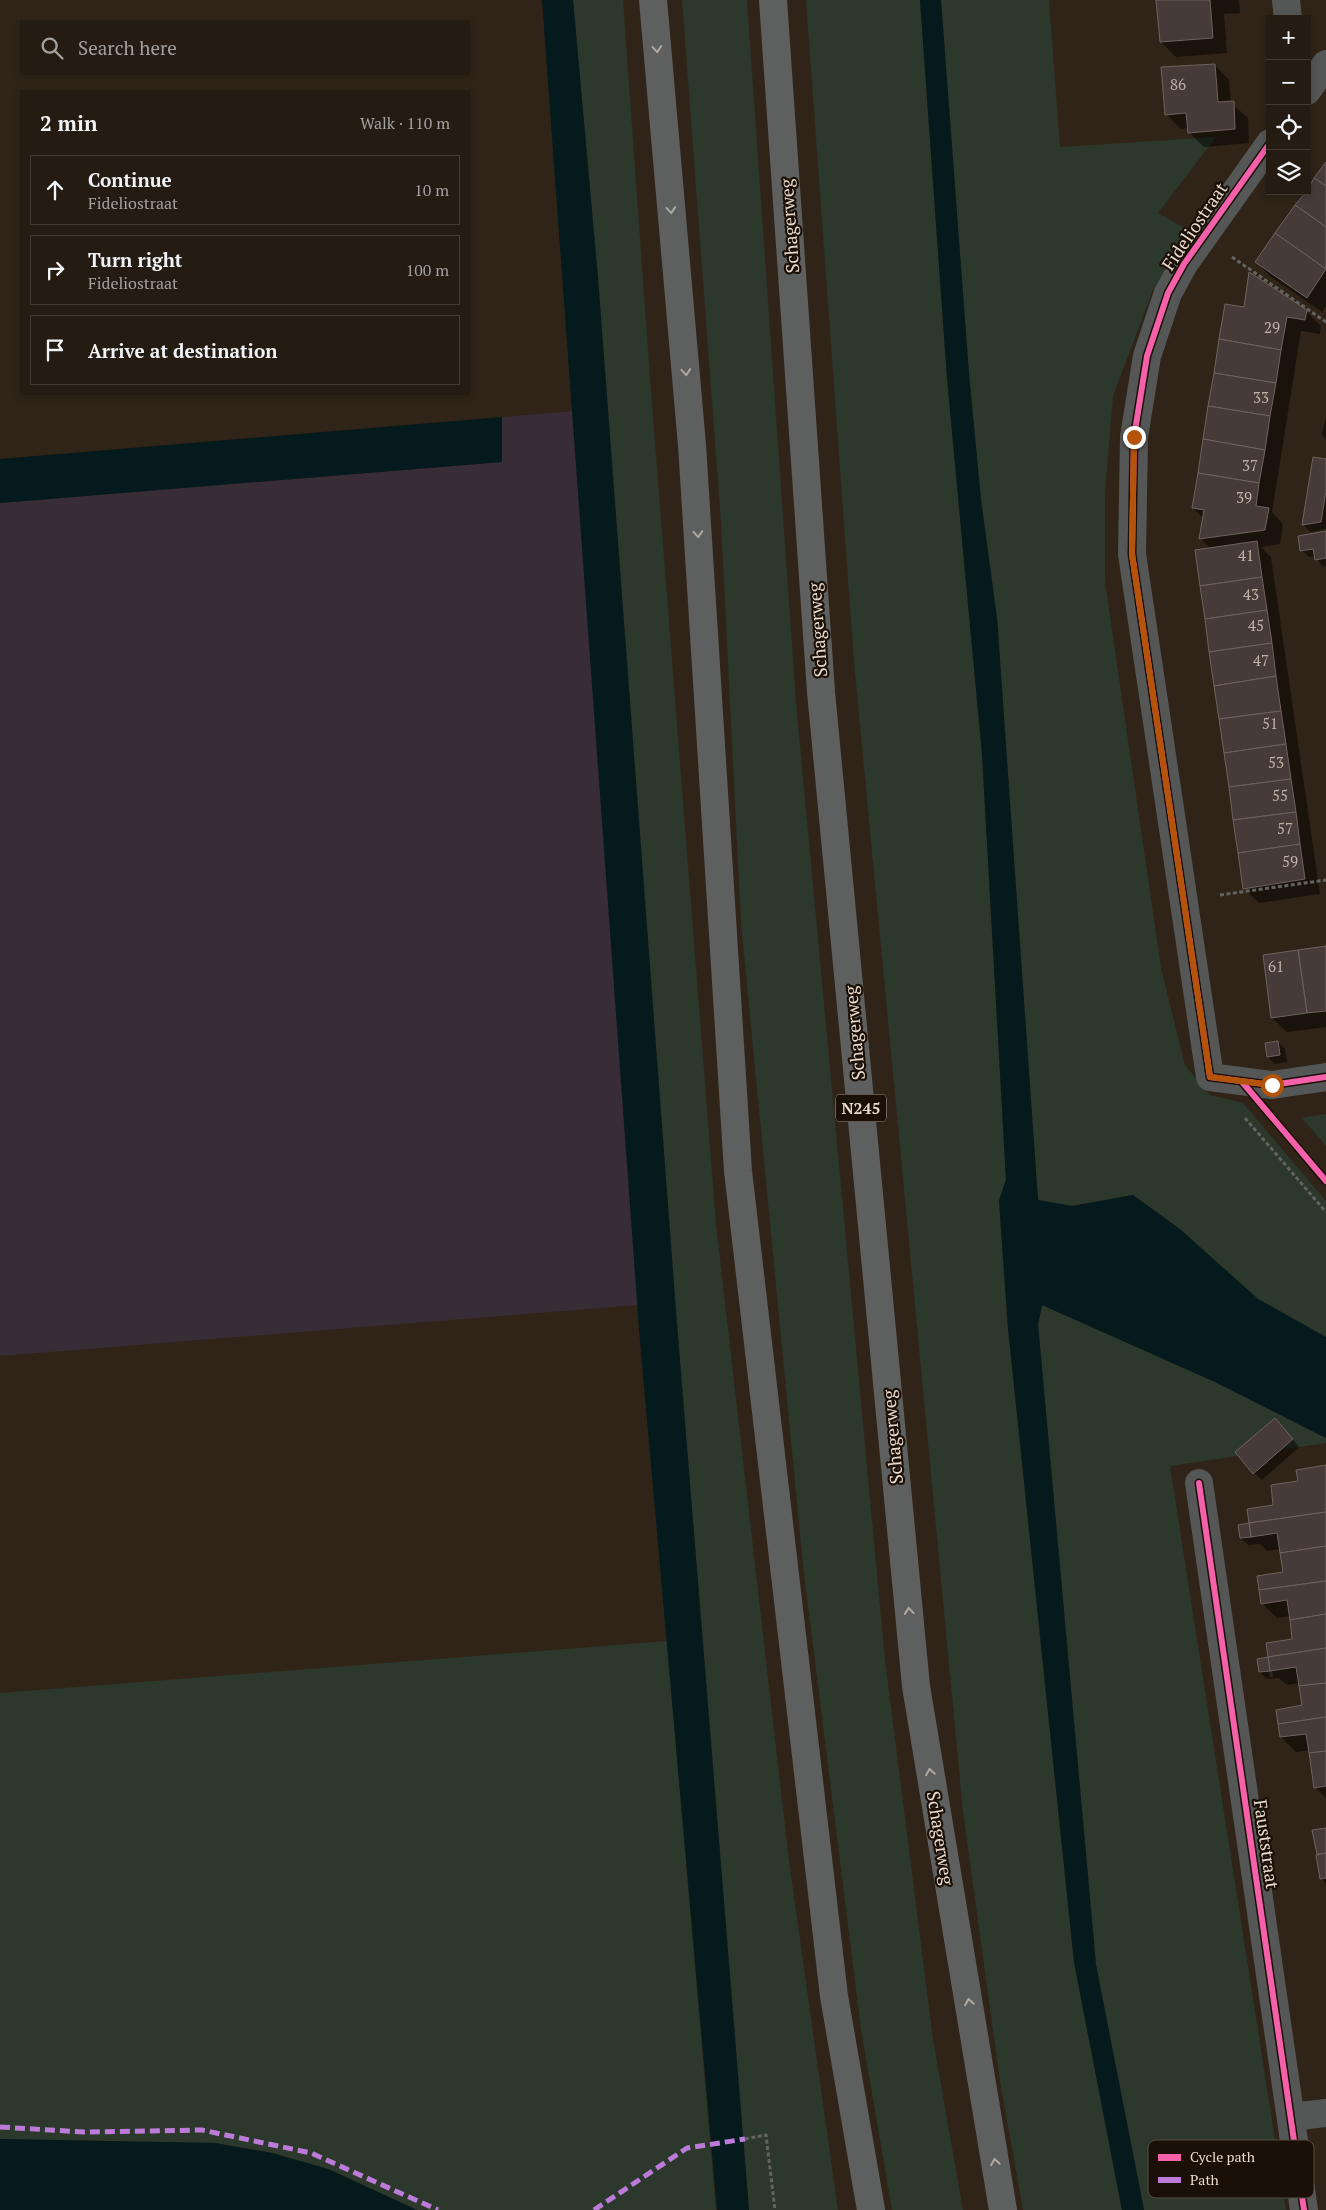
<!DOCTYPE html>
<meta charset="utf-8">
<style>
:root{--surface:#241b12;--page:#302820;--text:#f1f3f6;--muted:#a3a19f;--line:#413932}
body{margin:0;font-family:"PT Serif",serif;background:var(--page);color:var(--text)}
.controls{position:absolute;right:15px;top:15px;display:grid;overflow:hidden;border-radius:0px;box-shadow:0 2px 8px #0003}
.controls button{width:45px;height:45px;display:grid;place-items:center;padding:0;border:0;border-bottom:1px solid var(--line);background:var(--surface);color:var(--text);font:25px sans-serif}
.stop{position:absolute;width:15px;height:15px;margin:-11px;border:4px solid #b45309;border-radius:50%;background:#fff}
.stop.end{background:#b45309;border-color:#fff;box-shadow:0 1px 5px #0008}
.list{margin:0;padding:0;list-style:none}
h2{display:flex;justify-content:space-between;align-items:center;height:65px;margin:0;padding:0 20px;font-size:21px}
h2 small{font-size:16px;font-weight:400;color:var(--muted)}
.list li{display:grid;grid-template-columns:32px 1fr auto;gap:15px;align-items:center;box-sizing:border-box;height:70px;margin:0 10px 10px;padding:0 10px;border:1px solid var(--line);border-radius:0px}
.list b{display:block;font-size:19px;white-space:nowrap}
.list p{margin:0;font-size:16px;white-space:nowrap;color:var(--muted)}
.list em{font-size:16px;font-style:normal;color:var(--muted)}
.icon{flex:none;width:28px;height:28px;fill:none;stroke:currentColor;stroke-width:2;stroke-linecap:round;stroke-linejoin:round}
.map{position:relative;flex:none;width:1326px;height:2210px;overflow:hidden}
.search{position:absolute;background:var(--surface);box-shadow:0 2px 8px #0003;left:20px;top:20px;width:450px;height:55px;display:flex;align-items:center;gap:12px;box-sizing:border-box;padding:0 18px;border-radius:0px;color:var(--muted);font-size:19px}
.panel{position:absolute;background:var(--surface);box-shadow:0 2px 8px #0003;left:20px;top:90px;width:450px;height:305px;border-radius:0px}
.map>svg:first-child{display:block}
.industrial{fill:#382c36}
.green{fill:#2b382b}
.water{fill:#041a1d}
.shadow{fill:#0007;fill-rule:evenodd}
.building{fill:#473b39;stroke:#6f6260}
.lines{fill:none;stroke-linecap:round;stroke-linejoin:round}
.path{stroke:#64635f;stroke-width:3;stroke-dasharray:4 2.5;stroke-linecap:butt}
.minor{stroke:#555757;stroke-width:28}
.primary{stroke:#5d605e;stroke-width:28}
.quiet{stroke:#bd7bd9;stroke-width:5;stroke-dasharray:10 5;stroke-linecap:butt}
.cycleway-casing{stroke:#1b1007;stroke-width:9}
.cycleway{stroke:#f560ab;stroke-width:6}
.oneway{stroke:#b0a9a0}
.route{stroke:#b45309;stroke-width:6}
.labels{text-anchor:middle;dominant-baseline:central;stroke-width:4.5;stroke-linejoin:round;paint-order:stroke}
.number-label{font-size:15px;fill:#c0b2a7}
.shield{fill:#1b1007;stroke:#aa9d91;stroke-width:1}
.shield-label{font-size:16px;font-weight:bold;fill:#e8d9cc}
.street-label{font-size:18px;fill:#e8d9cc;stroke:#1b1007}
.key{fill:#1b1007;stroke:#584c42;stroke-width:1}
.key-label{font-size:14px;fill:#e8d9cc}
</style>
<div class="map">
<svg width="1326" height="2210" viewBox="0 0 1326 2210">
<rect width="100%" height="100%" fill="#302418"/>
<polygon class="industrial" points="573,411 638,1305 0,1356 0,503 501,462 502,417"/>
<g class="green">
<polygon points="573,0 623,0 650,378 716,1224 789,1861 838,2210 749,2210 676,1312 598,278"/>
<polygon points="682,0 747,0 796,702 885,1660 933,2039 963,2210 892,2210 861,2029 803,1565 741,923 721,522"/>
<polygon points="806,0 920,0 947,378 982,754 1006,1180 999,1201 1007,1319 1074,1962 1122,2210 1023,2210 1000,2081 963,1812 854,662"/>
<polygon points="941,0 1049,0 1060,147 1216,137 1158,213 1188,230 1153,290 1113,396 1105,492 1105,581 1161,968 1185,1065 1210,1095 1243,1103 1326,1201 1326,1337 1258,1299 1181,1230 1133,1195 1072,1206 1038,1200 997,618 981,500 969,374"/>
<polygon points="1326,1114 1326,1146 1302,1118"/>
<polygon points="1042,1305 1215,1382 1326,1438 1326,1443 1170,1466 1286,2210 1144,2210 1096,1965 1038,1324"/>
<polygon points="667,1641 716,2210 417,2210 328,2169 272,2153 215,2143 0,2139 0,1693"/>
</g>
<g class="water">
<polygon points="542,0 573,0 598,278 676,1312 749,2210 717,2210 639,1329"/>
<polygon points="920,0 941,0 969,374 981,500 997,618 1038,1200 1072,1206 1133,1195 1181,1230 1258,1299 1326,1337 1326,1438 1215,1382 1042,1305 1038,1324 1096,1965 1144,2210 1122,2210 1074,1962 1008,1328 999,1201 1006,1179 982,754 947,378"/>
<polygon points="502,417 502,462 0,503 0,459"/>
<polygon points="0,2139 215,2143 272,2153 328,2169 417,2210 0,2210"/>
</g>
<g class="shadow">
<polygon points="1158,0 1239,0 1240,13 1224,14 1227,53 1176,57 1161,42"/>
<polygon points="1215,65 1229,80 1231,103 1248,118 1249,143 1204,147 1189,132 1189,128 1181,129 1166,114"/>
<polygon points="1326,163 1326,306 1322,312 1271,277 1256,262"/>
<polygon points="1245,309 1306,311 1321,326 1320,334 1301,331 1272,512 1283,524 1280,544 1261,547 1271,557 1320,894 1259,903 1244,888 1211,549 1201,539 1204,519 1193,508"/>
<polygon points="1326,416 1326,439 1322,435"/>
<polygon points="1326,460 1326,529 1310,532 1303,524"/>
<polygon points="1326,532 1326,566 1323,567 1315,556 1309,557 1301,550"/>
<polygon points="1326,948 1326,1027 1287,1032 1272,1018"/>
<polygon points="1278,1042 1285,1049 1287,1062 1275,1064 1268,1057"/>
<polygon points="1282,1426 1299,1447 1262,1480 1254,1473"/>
<path d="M1326 1467V1798L1315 1787 1310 1750 1296 1752 1281 1737 1277 1711 1303 1707 1300 1683 1287 1685 1279 1678 1267 1679 1260 1672 1268 1658 1294 1640 1291 1616 1277 1618 1262 1603 1284 1573 1281 1549 1267 1551 1260 1544 1248 1545 1241 1538 1249 1524 1275 1506 1299 1482ZM1268 1664H1271L1273 1677H1270Z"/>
<polygon points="1326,1829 1326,1884 1321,1878 1314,1831"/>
</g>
<g class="building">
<polygon points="1156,0 1210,0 1213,38 1160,42"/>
<polygon points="1215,64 1218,102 1234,101 1235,129 1188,133 1186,113 1165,115 1161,67"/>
<polygon points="1326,162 1326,186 1314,178"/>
<polygon points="1314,178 1326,186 1326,227 1295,205 1307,191"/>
<polygon points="1295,205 1326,227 1326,269 1275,233"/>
<polygon points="1275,233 1326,269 1307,298 1255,262"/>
<polygon points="1249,272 1307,310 1305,320 1287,317 1281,350 1219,339 1225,304 1244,307"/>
<polygon points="1219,339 1281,350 1276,383 1214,373"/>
<polygon points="1214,373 1276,383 1270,416 1208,406"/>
<polygon points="1208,406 1270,416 1265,450 1203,439"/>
<polygon points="1203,439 1265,450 1259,483 1198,473"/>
<polygon points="1313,457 1326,459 1326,491 1321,522 1302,525"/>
<polygon points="1198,473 1259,483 1256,506 1269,508 1265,530 1199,539 1204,510 1192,508"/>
<polygon points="1326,531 1326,558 1315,560 1313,549 1300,551 1298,536"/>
<polygon points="1257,541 1262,577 1200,586 1195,550"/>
<polygon points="1262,577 1267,610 1205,619 1200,586"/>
<polygon points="1267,610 1272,643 1209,652 1205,619"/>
<polygon points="1272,643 1276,676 1214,686 1209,652"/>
<polygon points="1276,676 1281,711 1219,719 1214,686"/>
<polygon points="1281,711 1286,744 1224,753 1219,719"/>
<polygon points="1286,744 1291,779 1229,787 1224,753"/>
<polygon points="1291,779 1296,812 1233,820 1229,787"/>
<polygon points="1296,812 1300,844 1238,853 1233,820"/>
<polygon points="1300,844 1305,879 1243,889 1238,853"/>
<polygon points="1326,946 1326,1011 1307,1013 1298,950"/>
<polygon points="1298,950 1307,1013 1271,1018 1263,955"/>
<polygon points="1278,1041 1280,1055 1267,1057 1265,1043"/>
<polygon points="1275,1418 1293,1439 1253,1474 1235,1452"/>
<polygon points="1326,1465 1326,1512 1249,1523 1247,1509 1273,1505 1271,1485 1298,1481 1296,1470"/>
<polygon points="1326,1512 1326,1546 1280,1553 1277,1533 1251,1537 1249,1523"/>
<polygon points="1249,1523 1251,1537 1240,1538 1238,1525"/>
<polygon points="1326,1546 1326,1581 1259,1590 1257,1576 1283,1572 1280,1553"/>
<polygon points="1326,1581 1326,1614 1290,1620 1287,1600 1261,1604 1259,1590"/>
<polygon points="1326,1614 1326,1648 1268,1657 1266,1643 1292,1639 1290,1620"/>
<polygon points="1326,1648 1326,1683 1299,1686 1296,1667 1270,1671 1268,1657"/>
<polygon points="1268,1657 1270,1671 1259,1672 1257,1659"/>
<polygon points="1326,1683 1326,1717 1278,1724 1276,1710 1302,1705 1299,1686"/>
<polygon points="1326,1717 1326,1751 1309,1753 1306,1734 1280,1737 1278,1724"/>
<polygon points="1326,1751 1326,1786 1314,1788 1309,1753"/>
<polygon points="1326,1828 1326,1853 1317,1854 1312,1830"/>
<polygon points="1326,1853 1326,1878 1320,1879 1316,1855"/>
</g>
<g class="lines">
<g class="path">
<polyline points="1232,257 1326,322"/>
<polyline points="1220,895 1326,880"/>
<polyline points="1245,1118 1326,1212"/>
<polyline points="745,2139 766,2135 775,2210"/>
</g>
<g class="minor">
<polyline points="1286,0 1288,19"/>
<polyline points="1307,91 1326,64"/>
<polyline points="1270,143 1184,264 1168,293 1147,356 1134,437 1132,554 1210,1077 1272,1085 1326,1077"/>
<polyline points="1199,1483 1304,2210"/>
<polyline points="1292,2117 1326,2113"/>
</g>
<g class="primary">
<polyline points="653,0 692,445 738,1171 834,1996 871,2210"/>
<polyline points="773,0 821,692 916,1686 1003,2210"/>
</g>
<g class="quiet">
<polyline points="0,2127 84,2132 202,2130 311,2153 438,2210"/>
<polyline points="594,2210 687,2148 745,2139"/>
</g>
<defs>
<g id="cycleway">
<polyline points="1270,143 1184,264 1168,293 1147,356 1134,437 1132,554 1210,1077 1272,1085 1326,1077"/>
<polyline points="1243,1083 1326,1181"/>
<polyline points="1199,1483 1304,2210"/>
</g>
</defs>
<use href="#cycleway" class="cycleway-casing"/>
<use href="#cycleway" class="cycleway"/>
</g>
<defs><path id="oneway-chevron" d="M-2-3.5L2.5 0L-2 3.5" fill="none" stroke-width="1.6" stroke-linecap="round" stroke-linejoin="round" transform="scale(1.25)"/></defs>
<g class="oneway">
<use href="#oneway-chevron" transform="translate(657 49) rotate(85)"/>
<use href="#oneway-chevron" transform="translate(671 210) rotate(85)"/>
<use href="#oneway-chevron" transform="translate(686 372) rotate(85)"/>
<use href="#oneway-chevron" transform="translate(698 534) rotate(86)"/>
<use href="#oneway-chevron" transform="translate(909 1611) rotate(-95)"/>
<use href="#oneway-chevron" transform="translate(930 1772) rotate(-99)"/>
<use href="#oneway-chevron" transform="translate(969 2002) rotate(-99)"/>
<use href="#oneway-chevron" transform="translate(995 2162) rotate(-99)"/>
</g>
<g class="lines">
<polyline class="route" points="1134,437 1132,554 1210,1077 1272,1085"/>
</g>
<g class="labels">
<g class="number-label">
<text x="1178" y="84">86</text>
<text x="1272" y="327">29</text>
<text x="1261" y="397">33</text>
<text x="1250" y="465">37</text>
<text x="1244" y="497">39</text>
<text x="1246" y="555">41</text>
<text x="1251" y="594">43</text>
<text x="1256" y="625">45</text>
<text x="1261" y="660">47</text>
<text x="1270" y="723">51</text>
<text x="1276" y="762">53</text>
<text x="1280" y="795">55</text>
<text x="1285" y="828">57</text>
<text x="1290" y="861">59</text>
<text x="1276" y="966">61</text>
</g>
<rect class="shield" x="836" y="1094.5" width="50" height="27" rx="4"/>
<g class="shield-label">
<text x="861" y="1108">N245</text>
</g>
<g class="street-label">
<text transform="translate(789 226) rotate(-94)">Schagerweg</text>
<text transform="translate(1194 226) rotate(-56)">Fideliostraat</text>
<text transform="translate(817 630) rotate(-94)">Schagerweg</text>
<text transform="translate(854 1033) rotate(-95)">Schagerweg</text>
<text transform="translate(892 1437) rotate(-95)">Schagerweg</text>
<text transform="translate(941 1838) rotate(81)">Schagerweg</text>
<text transform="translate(1267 1844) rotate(82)">Fauststraat</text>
</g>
</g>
<rect x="1148" y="2140" width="166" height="58" rx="8" class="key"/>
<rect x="1158" y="2154" width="23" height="7" fill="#f560ab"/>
<rect x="1158" y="2177" width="23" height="6" fill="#bd7bd9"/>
<g class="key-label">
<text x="1190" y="2162">Cycle path</text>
<text x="1190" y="2185">Path</text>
</g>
</svg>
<div class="controls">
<button>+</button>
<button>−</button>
<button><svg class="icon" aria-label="locate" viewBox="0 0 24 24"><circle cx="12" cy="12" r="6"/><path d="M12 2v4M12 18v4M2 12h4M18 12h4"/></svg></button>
<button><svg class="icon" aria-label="layers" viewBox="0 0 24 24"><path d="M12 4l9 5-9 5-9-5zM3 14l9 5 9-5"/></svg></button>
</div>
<div class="stop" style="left:1272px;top:1085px"></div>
<div class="stop end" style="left:1134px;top:437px"></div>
<div class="search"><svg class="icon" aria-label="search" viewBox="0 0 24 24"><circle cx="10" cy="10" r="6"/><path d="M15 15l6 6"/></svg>Search here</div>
<section class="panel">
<h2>2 min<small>Walk · 110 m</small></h2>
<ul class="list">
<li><svg class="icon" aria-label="ahead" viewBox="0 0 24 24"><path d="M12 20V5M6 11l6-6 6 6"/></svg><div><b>Continue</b><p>Fideliostraat</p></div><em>10 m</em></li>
<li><svg class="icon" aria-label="right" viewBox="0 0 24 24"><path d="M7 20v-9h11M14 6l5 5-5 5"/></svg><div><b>Turn right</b><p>Fideliostraat</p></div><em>100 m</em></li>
<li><svg class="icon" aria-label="arrive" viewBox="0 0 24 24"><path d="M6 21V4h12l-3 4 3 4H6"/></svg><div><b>Arrive at destination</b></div></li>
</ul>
</section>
</div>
